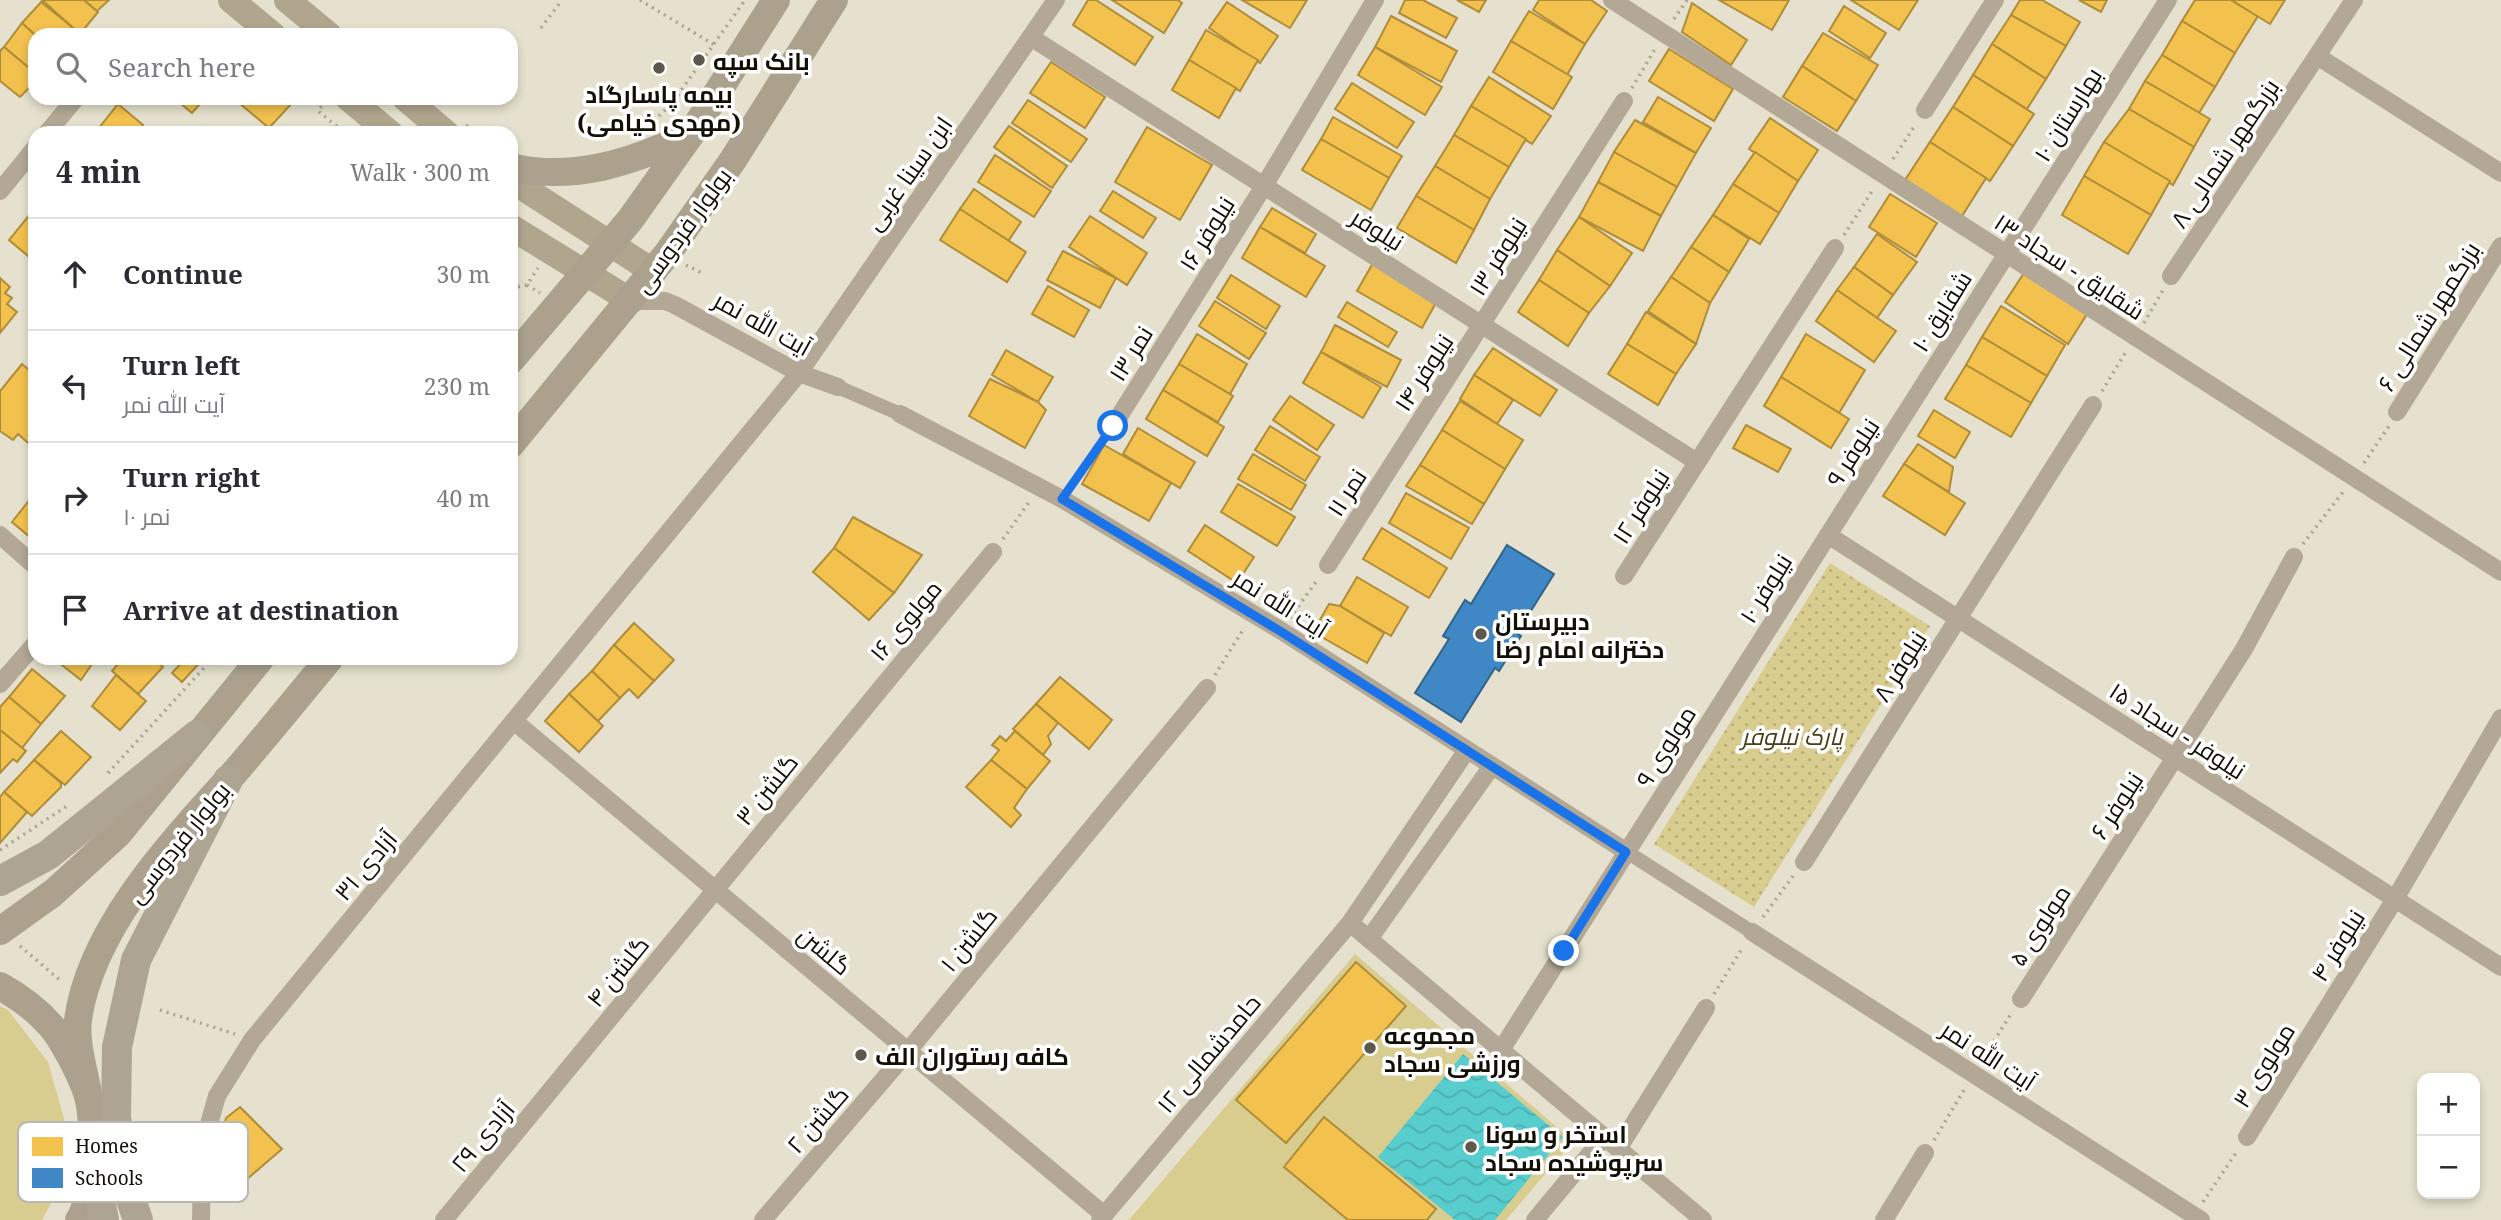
<!DOCTYPE html>
<meta charset="utf-8">
<style>
:root{--surface:#fff;--page:#f7f7f7;--text:#2b2b33;--muted:#7c7c81;--line:#e1e1e2}
body{margin:0;font-family:"Noto Serif",Cairo,serif;background:var(--page);color:var(--text)}
.controls{position:absolute;right:21px;bottom:21px;display:grid;overflow:hidden;border-radius:14px;box-shadow:0 4px 10px #0003}
.controls button{width:63px;height:63px;display:grid;place-items:center;padding:0;border:0;border-bottom:2px solid var(--line);background:var(--surface);color:var(--text);font:35px sans-serif}
.stop{position:absolute;width:21px;height:21px;margin:-16px;border:5px solid #1a73e8;border-radius:50%;background:#fff}
.stop.end{background:#1a73e8;border-color:#fff;box-shadow:0 2px 7px #0008}
.list{margin:0;padding:0;list-style:none}
h2{display:flex;justify-content:space-between;align-items:center;height:91px;margin:0;padding:0 28px;font-size:30px}
h2 small{font-size:23px;font-weight:400;color:var(--muted)}
.list li{display:grid;grid-template-columns:46px 1fr auto;gap:21px;align-items:center;box-sizing:border-box;height:112px;padding:0 28px;border-top:2px solid var(--line)}
.list b{display:block;font-size:26px;white-space:nowrap}
.list p{margin:0;font-size:23px;white-space:nowrap;color:var(--muted)}
.list em{font-size:23px;font-style:normal;color:var(--muted)}
.icon{flex:none;width:38px;height:38px;fill:none;stroke:currentColor;stroke-width:2;stroke-linecap:round;stroke-linejoin:round}
.map{position:relative;flex:none;width:2501px;height:1220px;overflow:hidden}
.search{position:absolute;background:var(--surface);box-shadow:0 4px 10px #0003;left:28px;top:28px;width:490px;height:77px;display:flex;align-items:center;gap:18px;box-sizing:border-box;padding:0 24px;border-radius:21px;color:var(--muted);font-size:26px}
.panel{position:absolute;background:var(--surface);box-shadow:0 4px 10px #0003;left:28px;top:126px;width:490px;height:539px;border-radius:21px}
.map>svg:first-child{display:block}
.grass{fill:#d9cc8f}
.park{fill:url(#park-dots)}
.water{fill:url(#water-waves)}
.homes{fill:#f2c14e;stroke:#af8c38;stroke-width:2}
.schools{fill:#3f88c5;stroke:#32648b;stroke-width:2}
.lines{fill:none;stroke-linecap:round;stroke-linejoin:round}
.path{stroke:#aaa393;stroke-width:3.5;stroke-dasharray:2 5;stroke-linecap:butt}
.pedestrian{stroke:#b3a895;stroke-width:14}
.minor{stroke:#b3a895;stroke-width:18}
.secondary{stroke:#b0a58d;stroke-width:26}
.primary{stroke:#aba18d;stroke-width:28}
.trunk{stroke:#aea492;stroke-width:30}
.route{stroke:#1a73e8;stroke-width:9}
.poi-dot{fill:#5c584b;stroke:#fff;stroke-width:2.5}
.labels{text-anchor:middle;dominant-baseline:central;stroke-width:7;stroke-linejoin:round;paint-order:stroke}
.poi-label{font-size:24px;font-weight:bold;fill:#120f04;stroke:#fff;text-anchor:start}
.street-label{font-size:24px;fill:#120f04;stroke:#fff}
.park-label{font-size:24px;font-style:italic;fill:#473e13;stroke:#fff}
.key{fill:#fff;stroke:#b8b7b4;stroke-width:2}
.key-label{font-size:19px;fill:#120f04}
</style>
<div class="map">
<svg width="2501" height="1220" viewBox="0 0 2501 1220">
<defs>
<pattern id="park-dots" width="8" height="8" patternUnits="userSpaceOnUse" patternTransform="scale(1.75)"><rect width="8" height="8" fill="#d9cc8f"/><path d="M2 2h.1M6 6h.1" fill="none" stroke="#b9ae7a" stroke-width="1.8" stroke-linecap="round"/></pattern>
<pattern id="water-waves" width="16" height="10" patternUnits="userSpaceOnUse" patternTransform="scale(1.75)"><rect width="16" height="10" fill="#58cdcd"/><path d="M0 5q4-4 8 0t8 0" fill="none" stroke="#4cafae"/></pattern>
</defs>
<rect width="100%" height="100%" fill="#e5e1ce"/>
<g class="grass">
<polygon points="1355,954 1573,1141 1506,1220 1129,1220"/>
<polygon points="0,1006 8,1010 48,1062 66,1126 58,1191 42,1220 0,1220"/>
</g>
<polygon class="park" points="1830,563 1930,626 1754,907 1654,844"/>
<polygon class="water" points="1463,1054 1563,1137 1495,1220 1455,1220 1378,1157"/>
<g class="homes">
<polygon points="42,0 84,0 98,12 80,34"/>
<polygon points="84,0 109,0 97,11"/>
<polygon points="1088,0 1096,0 1153,37 1135,65 1073,25"/>
<polygon points="1112,0 1178,0 1182,3 1164,33"/>
<polygon points="1242,0 1307,0 1290,28"/>
<polygon points="1405,0 1423,0 1457,18 1446,38 1399,13"/>
<polygon points="1457,0 1486,0 1479,12"/>
<polygon points="1539,0 1591,0 1607,11 1585,44 1533,10"/>
<polygon points="1719,0 1789,0 1772,30"/>
<polygon points="1851,0 1918,0 1899,30"/>
<polygon points="2020,0 2042,0 2080,22 2066,46 2011,15"/>
<polygon points="2079,0 2107,0 2101,12"/>
<polygon points="2195,0 2231,0 2258,16 2235,53 2182,21"/>
<polygon points="2231,0 2285,0 2270,24"/>
<polygon points="41,2 61,18 80,34 35,35 22,23"/>
<polygon points="1227,2 1278,36 1260,63 1209,28"/>
<polygon points="1692,3 1747,40 1731,65 1682,32"/>
<polygon points="1844,6 1886,33 1870,58 1829,31"/>
<polygon points="1529,11 1585,44 1567,75 1511,41"/>
<polygon points="2011,15 2066,46 2046,79 1992,44"/>
<polygon points="1391,16 1457,51 1441,82 1375,47"/>
<polygon points="2182,21 2235,53 2215,87 2162,55"/>
<polygon points="22,23 35,35 35,73 4,47"/>
<polygon points="1206,30 1258,60 1240,91 1189,60"/>
<polygon points="1823,33 1878,65 1856,101 1802,66"/>
<polygon points="1511,41 1572,77 1553,109 1493,72"/>
<polygon points="1992,44 2046,79 2027,109 1973,75"/>
<polygon points="4,47 35,73 35,82 20,97 0,81 0,51"/>
<polygon points="1375,47 1442,87 1425,115 1358,75"/>
<polygon points="1669,49 1733,89 1714,121 1649,81"/>
<polygon points="2162,55 2215,87 2199,113 2145,81"/>
<polygon points="1189,60 1236,88 1219,118 1172,90"/>
<polygon points="1051,62 1105,97 1085,128 1030,93"/>
<polygon points="1802,66 1856,101 1837,131 1783,97"/>
<polygon points="1973,75 2034,114 2013,146 1953,107"/>
<polygon points="1489,77 1551,116 1532,144 1471,106"/>
<polygon points="2145,81 2210,119 2194,147 2129,109"/>
<polygon points="1352,83 1414,122 1397,148 1335,109"/>
<polygon points="1658,97 1711,128 1696,153 1643,122"/>
<polygon points="174,98 205,98 192,113"/>
<polygon points="241,98 289,98 293,102 269,128 238,102"/>
<polygon points="1028,100 1087,139 1071,162 1012,123"/>
<polygon points="118,104 143,125 138,131 141,133 95,133"/>
<polygon points="1471,106 1526,139 1509,167 1454,135"/>
<polygon points="1953,107 2013,146 1990,181 1930,142"/>
<polygon points="2129,109 2194,147 2173,185 2104,142"/>
<polygon points="1333,117 1402,156 1389,178 1321,139"/>
<polygon points="1770,118 1818,150 1798,181 1749,149"/>
<polygon points="1635,120 1696,153 1677,187 1614,152"/>
<polygon points="1009,126 1067,166 1052,188 994,147"/>
<polygon points="1147,127 1212,165 1180,220 1115,182"/>
<polygon points="1454,135 1509,167 1490,199 1435,166"/>
<polygon points="1321,139 1389,178 1371,210 1302,170"/>
<polygon points="1930,142 1986,178 1962,216 1905,180"/>
<polygon points="2104,142 2170,181 2151,215 2084,176"/>
<polygon points="1614,152 1677,187 1661,216 1598,182"/>
<polygon points="1755,152 1798,181 1779,213 1733,184"/>
<polygon points="995,155 1051,191 1034,217 978,182"/>
<polygon points="1435,166 1490,199 1474,230 1416,196"/>
<polygon points="2084,176 2151,215 2128,254 2062,215"/>
<polygon points="1598,182 1661,216 1643,251 1579,217"/>
<polygon points="1733,184 1779,213 1760,244 1713,215"/>
<polygon points="974,189 1021,222 1007,243 960,209"/>
<polygon points="1113,191 1156,218 1143,238 1100,211"/>
<polygon points="1890,194 1937,223 1916,257 1869,227"/>
<polygon points="1416,196 1474,230 1456,263 1397,228"/>
<polygon points="35,208 35,252 33,250 28,256 9,240"/>
<polygon points="1272,208 1316,234 1305,253 1260,227"/>
<polygon points="960,209 1026,252 1007,282 940,240"/>
<polygon points="1713,215 1749,239 1729,272 1691,247"/>
<polygon points="1090,216 1147,253 1127,285 1069,247"/>
<polygon points="1579,217 1632,253 1610,286 1557,250"/>
<polygon points="1260,227 1325,266 1306,297 1242,258"/>
<polygon points="1877,234 1917,262 1893,295 1854,267"/>
<polygon points="1691,247 1729,272 1710,303 1671,277"/>
<polygon points="1557,250 1610,286 1589,313 1539,280"/>
<polygon points="1063,251 1116,278 1100,308 1047,280"/>
<polygon points="1373,263 1437,301 1422,328 1357,291"/>
<polygon points="1854,267 1893,295 1877,318 1837,290"/>
<polygon points="2024,273 2087,314 2068,344 2005,302"/>
<polygon points="1231,275 1280,306 1266,329 1217,298"/>
<polygon points="1671,277 1710,303 1696,344 1648,311"/>
<polygon points="0,278 10,287 5,293 12,298 7,304 17,312 0,333"/>
<polygon points="1539,280 1589,313 1568,346 1518,312"/>
<polygon points="1048,286 1089,310 1074,337 1032,314"/>
<polygon points="1837,290 1896,331 1874,362 1816,321"/>
<polygon points="1215,301 1266,333 1249,359 1199,326"/>
<polygon points="1347,302 1397,332 1388,347 1338,317"/>
<polygon points="2001,306 2065,345 2047,376 1982,337"/>
<polygon points="1646,312 1696,344 1676,374 1627,344"/>
<polygon points="1335,325 1401,360 1387,387 1321,352"/>
<polygon points="1197,334 1247,364 1230,394 1179,364"/>
<polygon points="1806,334 1865,370 1839,413 1781,377"/>
<polygon points="1982,337 2047,376 2031,403 1966,365"/>
<polygon points="1627,344 1676,374 1658,405 1608,374"/>
<polygon points="1493,348 1557,390 1540,416 1474,375"/>
<polygon points="1006,350 1053,377 1038,402 992,375"/>
<polygon points="1321,352 1381,387 1363,418 1303,383"/>
<polygon points="22,364 35,375 35,434 28,443 18,434 13,440 0,431 0,391"/>
<polygon points="1179,364 1233,396 1218,422 1163,390"/>
<polygon points="1966,365 2031,403 2011,437 1945,399"/>
<polygon points="1474,375 1513,400 1497,424 1460,399"/>
<polygon points="1781,377 1849,419 1831,448 1764,406"/>
<polygon points="990,379 1038,402 1046,410 1025,448 969,416"/>
<polygon points="1163,390 1224,427 1207,456 1146,419"/>
<polygon points="1290,396 1334,425 1317,450 1273,420"/>
<polygon points="1460,401 1523,440 1505,469 1442,430"/>
<polygon points="1934,410 1970,432 1955,458 1918,436"/>
<polygon points="1746,425 1791,449 1778,472 1733,448"/>
<polygon points="1270,426 1320,457 1305,481 1255,450"/>
<polygon points="1138,428 1195,462 1180,488 1123,454"/>
<polygon points="1442,430 1505,469 1484,504 1420,465"/>
<polygon points="1918,444 1953,467 1949,492 1904,464"/>
<polygon points="1104,445 1171,483 1149,521 1082,484"/>
<polygon points="1253,454 1306,485 1291,510 1238,479"/>
<polygon points="1904,464 1965,503 1945,535 1883,496"/>
<polygon points="1420,465 1484,504 1472,524 1406,486"/>
<polygon points="1238,484 1295,517 1277,546 1221,512"/>
<polygon points="35,493 35,533 31,538 12,522"/>
<polygon points="1406,493 1469,528 1451,559 1389,523"/>
<polygon points="853,517 922,555 894,593 834,548"/>
<polygon points="1205,525 1254,557 1237,583 1188,551"/>
<polygon points="1382,528 1447,568 1429,598 1363,559"/>
<polygon points="834,548 894,593 869,620 813,572"/>
<polygon points="1357,577 1408,607 1391,636 1340,606"/>
<polygon points="1329,604 1340,606 1384,633 1367,663 1313,632"/>
<polygon points="634,623 674,660 654,681 614,645"/>
<polygon points="614,645 654,681 638,698 629,689 620,698 592,671"/>
<polygon points="53,658 96,658 81,680"/>
<polygon points="123,658 153,658 163,667 138,694 112,671"/>
<polygon points="186,658 204,658 182,682 172,673"/>
<polygon points="32,669 65,696 41,724 9,697"/>
<polygon points="592,671 620,698 598,721 569,694"/>
<polygon points="116,675 146,701 120,730 92,706"/>
<polygon points="1060,677 1112,720 1089,749 1036,704"/>
<polygon points="569,694 603,726 579,752 545,721"/>
<polygon points="9,697 41,724 22,748 0,730 0,707"/>
<polygon points="1036,704 1058,723 1048,736 1051,744 1043,755 1013,729"/>
<polygon points="0,730 26,751 17,762 13,759 0,773"/>
<polygon points="61,731 91,757 65,785 34,760"/>
<polygon points="1015,731 1050,761 1027,789 991,760 999,750 992,745 1000,736 1006,741"/>
<polygon points="34,760 61,783 61,787 32,816 4,792"/>
<polygon points="991,760 1027,789 1014,808 1021,815 1011,827 966,787"/>
<polygon points="4,792 27,812 0,843 0,797"/>
<polygon points="1356,962 1406,1006 1286,1143 1236,1100"/>
<polygon points="240,1107 282,1149 239,1186 228,1182 219,1149 226,1118"/>
<polygon points="1324,1117 1436,1209 1427,1220 1348,1220 1284,1167"/>
</g>
<polygon class="schools" points="1507,545 1554,574 1517,633 1521,636 1499,671 1495,668 1461,722 1415,693 1449,639 1443,636 1465,600 1471,604"/>
<g class="lines">
<g class="path">
<polyline points="640,0 716,46"/>
<polyline points="1674,19 1687,0"/>
<polyline points="541,28 562,0"/>
<polyline points="1632,88 1655,49"/>
<polyline points="326,101 318,111 345,133"/>
<polyline points="466,125 475,133"/>
<polyline points="649,126 673,102 745,0"/>
<polyline points="1893,159 1916,124"/>
<polyline points="1844,235 1874,188"/>
<polyline points="686,265 704,274"/>
<polyline points="527,285 540,293"/>
<polyline points="511,288 527,285 538,268"/>
<polyline points="2144,323 2163,290"/>
<polyline points="2102,391 2127,350"/>
<polyline points="2364,463 2389,426"/>
<polyline points="1072,485 1104,440"/>
<polyline points="1003,539 1029,502"/>
<polyline points="2303,544 2343,492"/>
<polyline points="1290,618 1318,579"/>
<polyline points="1215,675 1244,628"/>
<polyline points="108,773 213,658"/>
<polyline points="0,850 67,806"/>
<polyline points="1763,917 1793,876"/>
<polyline points="20,946 62,982"/>
<polyline points="1714,994 1743,947"/>
<polyline points="160,1010 235,1034"/>
<polyline points="1983,1059 2012,1012"/>
<polyline points="1934,1140 1964,1090"/>
<polyline points="2203,1202 2238,1150"/>
</g>
<g class="pedestrian">
<polyline points="838,387 900,414"/>
<polyline points="1627,852 1752,932"/>
</g>
<g class="minor">
<polyline points="1612,0 2501,572"/>
<polyline points="1032,38 1697,462"/>
<polyline points="2317,56 2501,173"/>
<polyline points="1925,110 1995,0"/>
<polyline points="47,133 76,98"/>
<polyline points="0,191 35,148"/>
<polyline points="2171,276 2354,0"/>
<polyline points="631,301 665,301 675,305 799,373 838,387"/>
<polyline points="2397,412 2501,246"/>
<polyline points="900,414 1062,499 1280,630 1627,852"/>
<polyline points="1113,426 1264,186 1375,0"/>
<polyline points="0,535 35,566"/>
<polyline points="1828,535 2501,967"/>
<polyline points="1328,565 1624,101"/>
<polyline points="1624,576 1835,248"/>
<polyline points="0,684 35,644"/>
<polyline points="515,722 1104,1215"/>
<polyline points="1804,862 2093,405"/>
<polyline points="1350,923 1703,1220"/>
<polyline points="1752,932 2201,1220"/>
<polyline points="1369,939 1492,766"/>
<polyline points="2021,999 2244,649 2294,557"/>
<polyline points="1501,1050 2168,0"/>
<polyline points="2247,1137 2395,899 2501,718"/>
<polyline points="1618,1149 1706,1008"/>
<polyline points="201,1220 202,1148 217,1096 252,1040 799,373 1056,0"/>
<polyline points="444,1220 993,552"/>
<polyline points="763,1220 908,1051 1207,688"/>
<polyline points="1100,1220 1350,923 1467,750"/>
<polyline points="1535,1220 1604,1137"/>
<polyline points="1884,1220 1925,1153"/>
</g>
<g class="secondary">
<polyline points="231,0 273,35"/>
<polyline points="287,0 329,35"/>
<polyline points="348,98 390,133"/>
<polyline points="405,98 446,133"/>
<polyline points="511,180 654,272"/>
<polyline points="511,227 631,301"/>
</g>
<g class="primary">
<path d="M511 167C573 182 633 162 689 135"/>
<polyline points="511,360 630,220 691,134 776,0"/>
<polyline points="511,444 667,254 733,160 834,0"/>
<polyline points="0,931 53,893 118,834 261,658"/>
<path d="M0 986C18 996 37 1010 51 1026 62 1038 82 1077 87 1093 96 1120 95 1197 79 1220"/>
<path d="M88 1093C84 1071 75 1042 78 1020 90 930 169 845 228 780 263 740 296 699 330 658"/>
</g>
<g class="trunk">
<polyline points="0,881 48,855 197,735"/>
<polyline points="93,1164 104,1220"/>
<polyline points="138,1220 126,1185 116,1117 117,1047 136,960 228,780"/>
</g>
</g>
<g class="lines">
<polyline class="route" points="1113,426 1062,499 1280,631 1626,852 1564,951"/>
</g>
<g class="poi-dot">
<circle cx="699" cy="60" r="7"/>
<circle cx="659" cy="68" r="7"/>
<circle cx="1481" cy="634" r="7"/>
<circle cx="1370" cy="1048" r="7"/>
<circle cx="861" cy="1055" r="7"/>
<circle cx="1471" cy="1147" r="7"/>
</g>
<g class="labels">
<g class="poi-label">
<text x="713" y="60">بانک سپه</text>
<text x="659" y="93" text-anchor="middle">بیمه پاسارگاد<tspan x="659" dy="28">(مهدی خیامی)</tspan></text>
<text x="1495" y="620">دبیرستان<tspan x="1495" dy="28">دخترانه امام رضا</tspan></text>
<text x="1384" y="1034">مجموعه<tspan x="1384" dy="28">ورزشی سجاد</tspan></text>
<text x="875" y="1055">کافه رستوران الف</text>
<text x="1485" y="1133">استخر و سونا<tspan x="1485" dy="28">سرپوشیده سجاد</tspan></text>
</g>
<g class="street-label">
<text transform="translate(2067 114) rotate(-58)">بهارستان ۱۰</text>
<text transform="translate(2224 153) rotate(-56)">بزرگمهر شمالی ۸</text>
<text transform="translate(908 173) rotate(-55)">ابن سینا غربی</text>
<text transform="translate(1378 229) rotate(32)">نیلوفر</text>
<text transform="translate(682 230) rotate(-54)">بولوار فردوسی</text>
<text transform="translate(1206 233) rotate(-58)">نیلوفر ۱۶</text>
<text transform="translate(1497 256) rotate(-58)">نیلوفر ۱۳</text>
<text transform="translate(2070 266) rotate(33)">شقایق - سجاد ۱۳</text>
<text transform="translate(1941 311) rotate(-58)">شقایق ۱۰</text>
<text transform="translate(2428 316) rotate(-58)">بزرگمهر شمالی ۶</text>
<text transform="translate(763 323) rotate(29)">آیت الله نمر</text>
<text transform="translate(1130 353) rotate(-58)">نمر ۱۳</text>
<text transform="translate(1423 372) rotate(-57)">نیلوفر ۱۴</text>
<text transform="translate(1852 452) rotate(-57)">نیلوفر ۹</text>
<text transform="translate(1346 492) rotate(-57)">نمر ۱۱</text>
<text transform="translate(1640 506) rotate(-57)">نیلوفر ۱۲</text>
<text transform="translate(1765 588) rotate(-58)">نیلوفر ۱۰</text>
<text transform="translate(1281 603) rotate(32)">آیت الله نمر</text>
<text transform="translate(905 620) rotate(-50)">مولوی ۱۶</text>
<text transform="translate(1899 666) rotate(-58)">نیلوفر ۸</text>
<text transform="translate(2178 730) rotate(33)">نیلوفر - سجاد ۱۵</text>
<text transform="translate(1665 746) rotate(-58)">مولوی ۹</text>
<text transform="translate(766 789) rotate(-51)">گلشن ۳</text>
<text transform="translate(2116 805) rotate(-57)">نیلوفر ۶</text>
<text transform="translate(178 842) rotate(-51)">بولوار فردوسی</text>
<text transform="translate(365 865) rotate(-50)">آزادی ۳۱</text>
<text transform="translate(2039 925) rotate(-57)">مولوی ۵</text>
<text transform="translate(968 939) rotate(-51)">گلشن ۱</text>
<text transform="translate(2337 945) rotate(-58)">نیلوفر ۴</text>
<text transform="translate(825 950) rotate(40)">گلشن</text>
<text transform="translate(617 971) rotate(-51)">گلشن ۴</text>
<text transform="translate(1208 1053) rotate(-50)">حامدشمالی ۱۲</text>
<text transform="translate(1989 1055) rotate(33)">آیت الله نمر</text>
<text transform="translate(2263 1065) rotate(-58)">مولوی ۳</text>
<text transform="translate(817 1119) rotate(-49)">گلشن ۲</text>
<text transform="translate(482 1136) rotate(-50)">آزادی ۲۹</text>
</g>
<g class="park-label">
<text x="1792" y="735">پارک نیلوفر</text>
</g>
</g>
<rect x="18" y="1122" width="230" height="80" rx="10" class="key"/>
<rect x="32" y="1137" width="31" height="19" fill="#f2c14e"/>
<rect x="32" y="1168" width="31" height="20" fill="#3f88c5"/>
<g class="key-label">
<text x="75" y="1153">Homes</text>
<text x="75" y="1185">Schools</text>
</g>
</svg>
<div class="controls">
<button>+</button>
<button>−</button>
</div>
<div class="stop" style="left:1113px;top:426px"></div>
<div class="stop end" style="left:1564px;top:951px"></div>
<div class="search"><svg class="icon" aria-label="search" viewBox="0 0 24 24"><circle cx="10" cy="10" r="6"/><path d="M15 15l6 6"/></svg>Search here</div>
<section class="panel">
<h2>4 min<small>Walk · 300 m</small></h2>
<ul class="list">
<li><svg class="icon" aria-label="ahead" viewBox="0 0 24 24"><path d="M12 20V5M6 11l6-6 6 6"/></svg><div><b>Continue</b></div><em>30 m</em></li>
<li><svg class="icon" aria-label="left" viewBox="0 0 24 24"><path d="M17 20v-9H6M10 6l-5 5 5 5"/></svg><div><b>Turn left</b><p>آیت الله نمر</p></div><em>230 m</em></li>
<li><svg class="icon" aria-label="right" viewBox="0 0 24 24"><path d="M7 20v-9h11M14 6l5 5-5 5"/></svg><div><b>Turn right</b><p>نمر ۱۰</p></div><em>40 m</em></li>
<li><svg class="icon" aria-label="arrive" viewBox="0 0 24 24"><path d="M6 21V4h12l-3 4 3 4H6"/></svg><div><b>Arrive at destination</b></div></li>
</ul>
</section>
</div>
